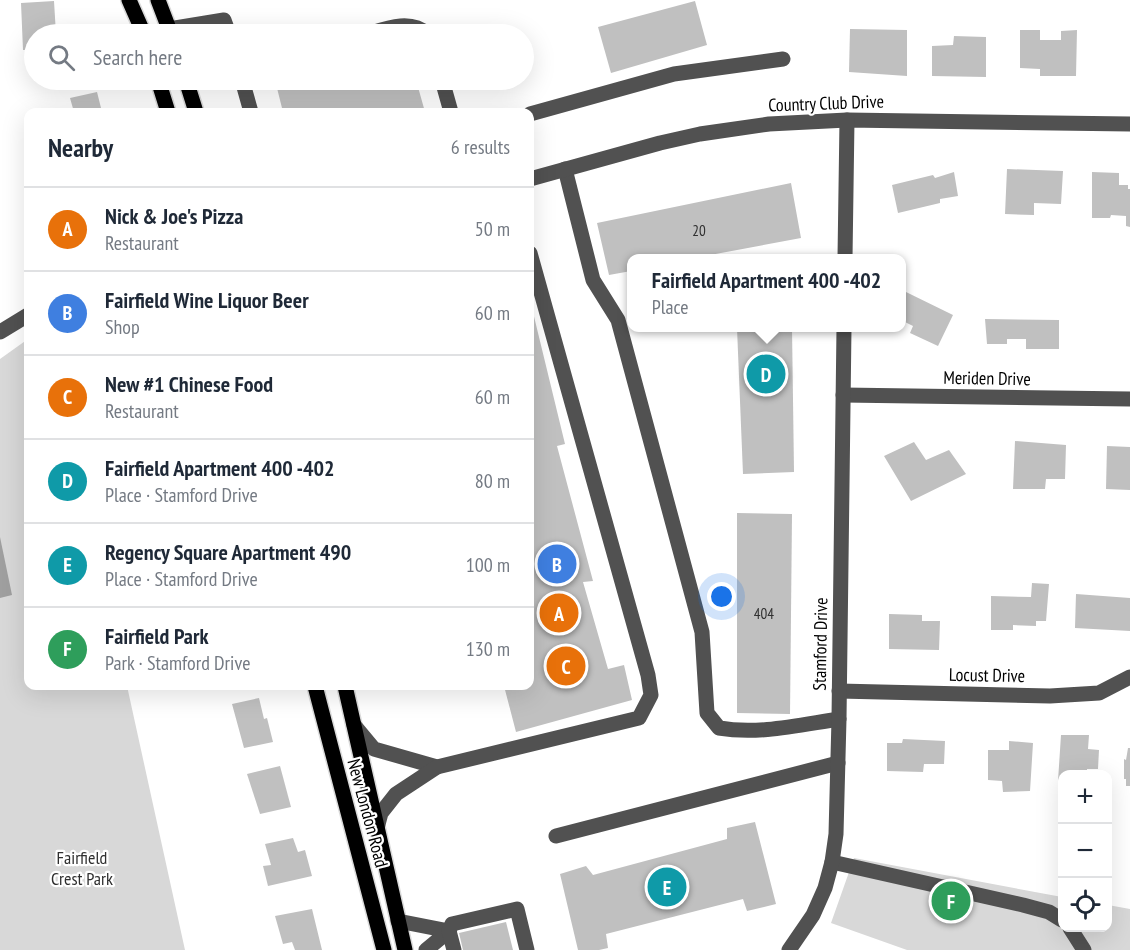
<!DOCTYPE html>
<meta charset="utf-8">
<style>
:root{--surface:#fff;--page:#f6f6f7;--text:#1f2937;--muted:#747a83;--line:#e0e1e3;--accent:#000}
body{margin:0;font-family:"PT Sans Narrow",sans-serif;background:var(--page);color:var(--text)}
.controls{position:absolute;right:18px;bottom:18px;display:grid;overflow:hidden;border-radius:12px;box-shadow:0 6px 24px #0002}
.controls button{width:54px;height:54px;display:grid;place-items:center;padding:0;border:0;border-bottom:2px solid var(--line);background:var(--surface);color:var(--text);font:30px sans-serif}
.you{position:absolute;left:722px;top:597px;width:21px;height:21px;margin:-15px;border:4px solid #fff;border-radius:50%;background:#1a73e8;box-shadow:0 0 0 9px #1a73e833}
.badge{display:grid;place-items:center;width:39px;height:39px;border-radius:50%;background:var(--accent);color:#fff;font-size:20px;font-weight:700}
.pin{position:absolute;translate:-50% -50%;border:3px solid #fff;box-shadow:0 2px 6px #0006}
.popup{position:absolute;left:627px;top:254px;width:279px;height:78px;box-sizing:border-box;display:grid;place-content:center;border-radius:12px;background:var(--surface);filter:drop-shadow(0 2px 4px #0005);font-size:20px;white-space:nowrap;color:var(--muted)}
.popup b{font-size:22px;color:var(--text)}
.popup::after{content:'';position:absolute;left:50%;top:100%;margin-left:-12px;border:12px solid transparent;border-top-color:var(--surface)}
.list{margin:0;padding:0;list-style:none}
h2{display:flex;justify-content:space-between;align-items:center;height:78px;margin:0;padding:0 24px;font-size:26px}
h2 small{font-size:20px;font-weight:400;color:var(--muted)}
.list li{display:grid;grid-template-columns:39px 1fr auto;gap:18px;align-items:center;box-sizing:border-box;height:84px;padding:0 24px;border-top:2px solid var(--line)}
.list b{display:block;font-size:22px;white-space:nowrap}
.list p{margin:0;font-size:20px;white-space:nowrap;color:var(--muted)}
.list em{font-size:20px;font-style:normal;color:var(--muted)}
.icon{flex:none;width:33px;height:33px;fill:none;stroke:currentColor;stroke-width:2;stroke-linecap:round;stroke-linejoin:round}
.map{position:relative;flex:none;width:1130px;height:950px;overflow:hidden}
.search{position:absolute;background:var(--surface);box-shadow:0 6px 24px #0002;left:24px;top:24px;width:510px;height:66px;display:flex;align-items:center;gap:15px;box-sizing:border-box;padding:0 21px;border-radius:33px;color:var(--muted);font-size:22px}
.panel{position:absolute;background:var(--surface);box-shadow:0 6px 24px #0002;left:24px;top:108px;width:510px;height:582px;border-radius:12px}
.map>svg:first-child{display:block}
.green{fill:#d8d8d8}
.water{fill:#9f9f9f}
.building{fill:#c0c0c0}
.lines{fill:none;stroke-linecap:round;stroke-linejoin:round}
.major-casing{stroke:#dbdbdb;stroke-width:18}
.minor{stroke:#515151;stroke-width:15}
.major{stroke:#000;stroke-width:15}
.labels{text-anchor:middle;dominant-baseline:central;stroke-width:4.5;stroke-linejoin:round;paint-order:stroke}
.number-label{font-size:15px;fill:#303030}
.street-label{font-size:18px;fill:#000;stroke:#fff}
.park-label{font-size:18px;fill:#2f2f2f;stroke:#fff}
</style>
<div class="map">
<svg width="1130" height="950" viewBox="0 0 1130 950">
<rect width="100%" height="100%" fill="#fff"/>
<g class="green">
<polygon points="28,339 28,686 127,686 185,950 0,950 0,359"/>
<polygon points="854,858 1062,897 1062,928 1108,928 1108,905 1130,909 1130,950 907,950 831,923"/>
</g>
<polygon class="water" points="0,537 12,595 0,598"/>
<g class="building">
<polygon points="54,1 56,34 34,34 34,50 23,50 21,3"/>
<polygon points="695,1 707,45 611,73 598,27"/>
<polygon points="850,29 907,30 907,76 849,72"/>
<polygon points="1020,30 1040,30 1040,40 1061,40 1061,31 1077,30 1076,76 1040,76 1040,69 1020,68"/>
<polygon points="954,36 986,37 986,77 932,76 932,46 953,45"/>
<polygon points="310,80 416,80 425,112 283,112 277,88"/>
<polygon points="97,92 102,112 74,112 70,98"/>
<polygon points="1007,169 1063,171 1061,204 1034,203 1034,215 1005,214"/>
<polygon points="954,172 958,196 940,199 940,203 898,213 892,185 933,175 935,178"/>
<polygon points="1092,172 1119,173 1119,185 1128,185 1128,189 1130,189 1130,227 1126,226 1126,216 1111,215 1110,218 1092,218"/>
<polygon points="791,183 801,238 694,258 631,258 631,271 609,275 597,223"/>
<polygon points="906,292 953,315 938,346 910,333 913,326 901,320 901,304"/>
<polygon points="530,300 565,444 557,446 593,581 583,582 608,669 624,665 632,700 516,732 504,686 530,686"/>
<polygon points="985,319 1059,320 1059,349 1026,349 1026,339 1007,339 1007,344 987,344"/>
<polygon points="737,328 792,328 794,472 743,474"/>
<polygon points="1015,441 1066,445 1065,479 1046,479 1045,489 1013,489"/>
<polygon points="914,442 926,460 949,450 966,474 911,501 884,456"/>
<polygon points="1107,446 1130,447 1130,490 1106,489"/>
<polygon points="737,513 792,514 790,714 737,713"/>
<polygon points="1032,583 1049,584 1046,621 1036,621 1036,626 1013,625 1013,630 991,630 991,596 1031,597"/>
<polygon points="1076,594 1130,598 1130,631 1075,628"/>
<polygon points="889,614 922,615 922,621 940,621 939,650 889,649"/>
<polygon points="259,698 264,719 267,718 273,742 244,748 232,704"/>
<polygon points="1061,735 1089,735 1088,749 1099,750 1098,769 1087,769 1087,774 1062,774 1062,781 1058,781"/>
<polygon points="903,739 945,741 944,764 924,764 923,772 887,771 887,743 902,743"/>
<polygon points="1009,741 1033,743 1030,791 1003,792 1002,781 988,780 988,750 1009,750"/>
<polygon points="1128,748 1130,748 1130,786 1126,786 1126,779 1124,779 1124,759 1126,760"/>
<polygon points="280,766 291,807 260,814 247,774"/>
<polygon points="755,822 776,904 747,911 743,899 606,934 608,948 599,950 578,950 560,874 586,866 593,875 727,839 727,828"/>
<polygon points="293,838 298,852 305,850 312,876 268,886 263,866 271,865 265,844"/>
<polygon points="312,909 322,950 295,950 292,942 283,944 275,916"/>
<polygon points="506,922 513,950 463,950 459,933"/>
</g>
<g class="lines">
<defs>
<g id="major">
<polyline points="129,0 144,34"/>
<polyline points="158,0 171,34"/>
<polyline points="158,80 168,112"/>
<polyline points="186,80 196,112"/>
<polyline points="315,686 384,950"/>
<polyline points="345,686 405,950"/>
</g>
</defs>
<use href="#major" class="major-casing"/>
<g class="minor">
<polyline points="169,29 224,20 229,34"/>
<path d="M368 34C387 28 411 19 427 34"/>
<polyline points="242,80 251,112"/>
<polyline points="442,80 451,112"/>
<polyline points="530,114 674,74 783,59"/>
<path d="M565 169 593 280 618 320 702 632 707 713 719 728C758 735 799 725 839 719"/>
<polyline points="530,179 660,143 700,134 769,124 847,120 1130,124"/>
<polyline points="845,258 847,120"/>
<polyline points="0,332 28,315"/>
<polyline points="843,395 1130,399"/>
<polyline points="839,691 1050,696 1099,693 1130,677"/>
<polyline points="354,725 374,749 437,767"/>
<polyline points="377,828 381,813 396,794 437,767 639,718 651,695 648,675 530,253"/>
<polyline points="556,836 838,763"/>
<polyline points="832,862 1023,905 1049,912 1062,920"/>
<polyline points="398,921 449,931 426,950"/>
<polyline points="1070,928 1084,950"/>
<polyline points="454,950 449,931 452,924 517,909 527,950"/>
<polyline points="789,950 813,915 825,888 832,862 836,834 839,719 844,328"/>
</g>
<use href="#major" class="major"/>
</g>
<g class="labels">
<g class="number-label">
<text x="699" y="230">20</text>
<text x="764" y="613">404</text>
</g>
<g class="street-label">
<text transform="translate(826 103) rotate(-2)">Country Club Drive</text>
<text transform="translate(987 378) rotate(1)">Meriden Drive</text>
<text transform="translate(820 644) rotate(-89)">Stamford Drive</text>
<text transform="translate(987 675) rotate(1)">Locust Drive</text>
<text transform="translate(368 813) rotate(75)">New London Road</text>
</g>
<g class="park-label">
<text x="82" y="857">Fairfield<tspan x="82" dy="21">Crest Park</tspan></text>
</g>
</g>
</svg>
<div class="controls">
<button>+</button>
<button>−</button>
<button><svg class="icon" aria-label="locate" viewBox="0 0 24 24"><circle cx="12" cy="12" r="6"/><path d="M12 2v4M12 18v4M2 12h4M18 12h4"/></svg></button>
</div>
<div class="you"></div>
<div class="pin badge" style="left:559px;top:613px;background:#e8710a">A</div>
<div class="pin badge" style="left:557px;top:564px;background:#3f7fe0">B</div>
<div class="pin badge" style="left:566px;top:666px;background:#e8710a">C</div>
<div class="pin badge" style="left:766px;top:374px;background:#0f9aa8">D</div>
<div class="popup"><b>Fairfield Apartment 400 -402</b>Place</div>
<div class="pin badge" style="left:667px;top:887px;background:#0f9aa8">E</div>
<div class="pin badge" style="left:951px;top:901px;background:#2e9e5b">F</div>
<div class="search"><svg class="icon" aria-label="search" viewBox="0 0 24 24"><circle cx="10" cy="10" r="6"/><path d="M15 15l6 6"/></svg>Search here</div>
<section class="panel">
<h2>Nearby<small>6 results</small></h2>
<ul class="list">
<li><span class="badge" style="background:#e8710a">A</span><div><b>Nick &amp; Joe's Pizza</b><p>Restaurant</p></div><em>50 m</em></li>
<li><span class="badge" style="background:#3f7fe0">B</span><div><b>Fairfield Wine Liquor Beer</b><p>Shop</p></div><em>60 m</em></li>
<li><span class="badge" style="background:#e8710a">C</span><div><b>New #1 Chinese Food</b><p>Restaurant</p></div><em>60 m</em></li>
<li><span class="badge" style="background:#0f9aa8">D</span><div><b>Fairfield Apartment 400 -402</b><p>Place · Stamford Drive</p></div><em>80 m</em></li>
<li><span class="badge" style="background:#0f9aa8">E</span><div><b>Regency Square Apartment 490</b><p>Place · Stamford Drive</p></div><em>100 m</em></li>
<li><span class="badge" style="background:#2e9e5b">F</span><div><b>Fairfield Park</b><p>Park · Stamford Drive</p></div><em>130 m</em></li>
</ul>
</section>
</div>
